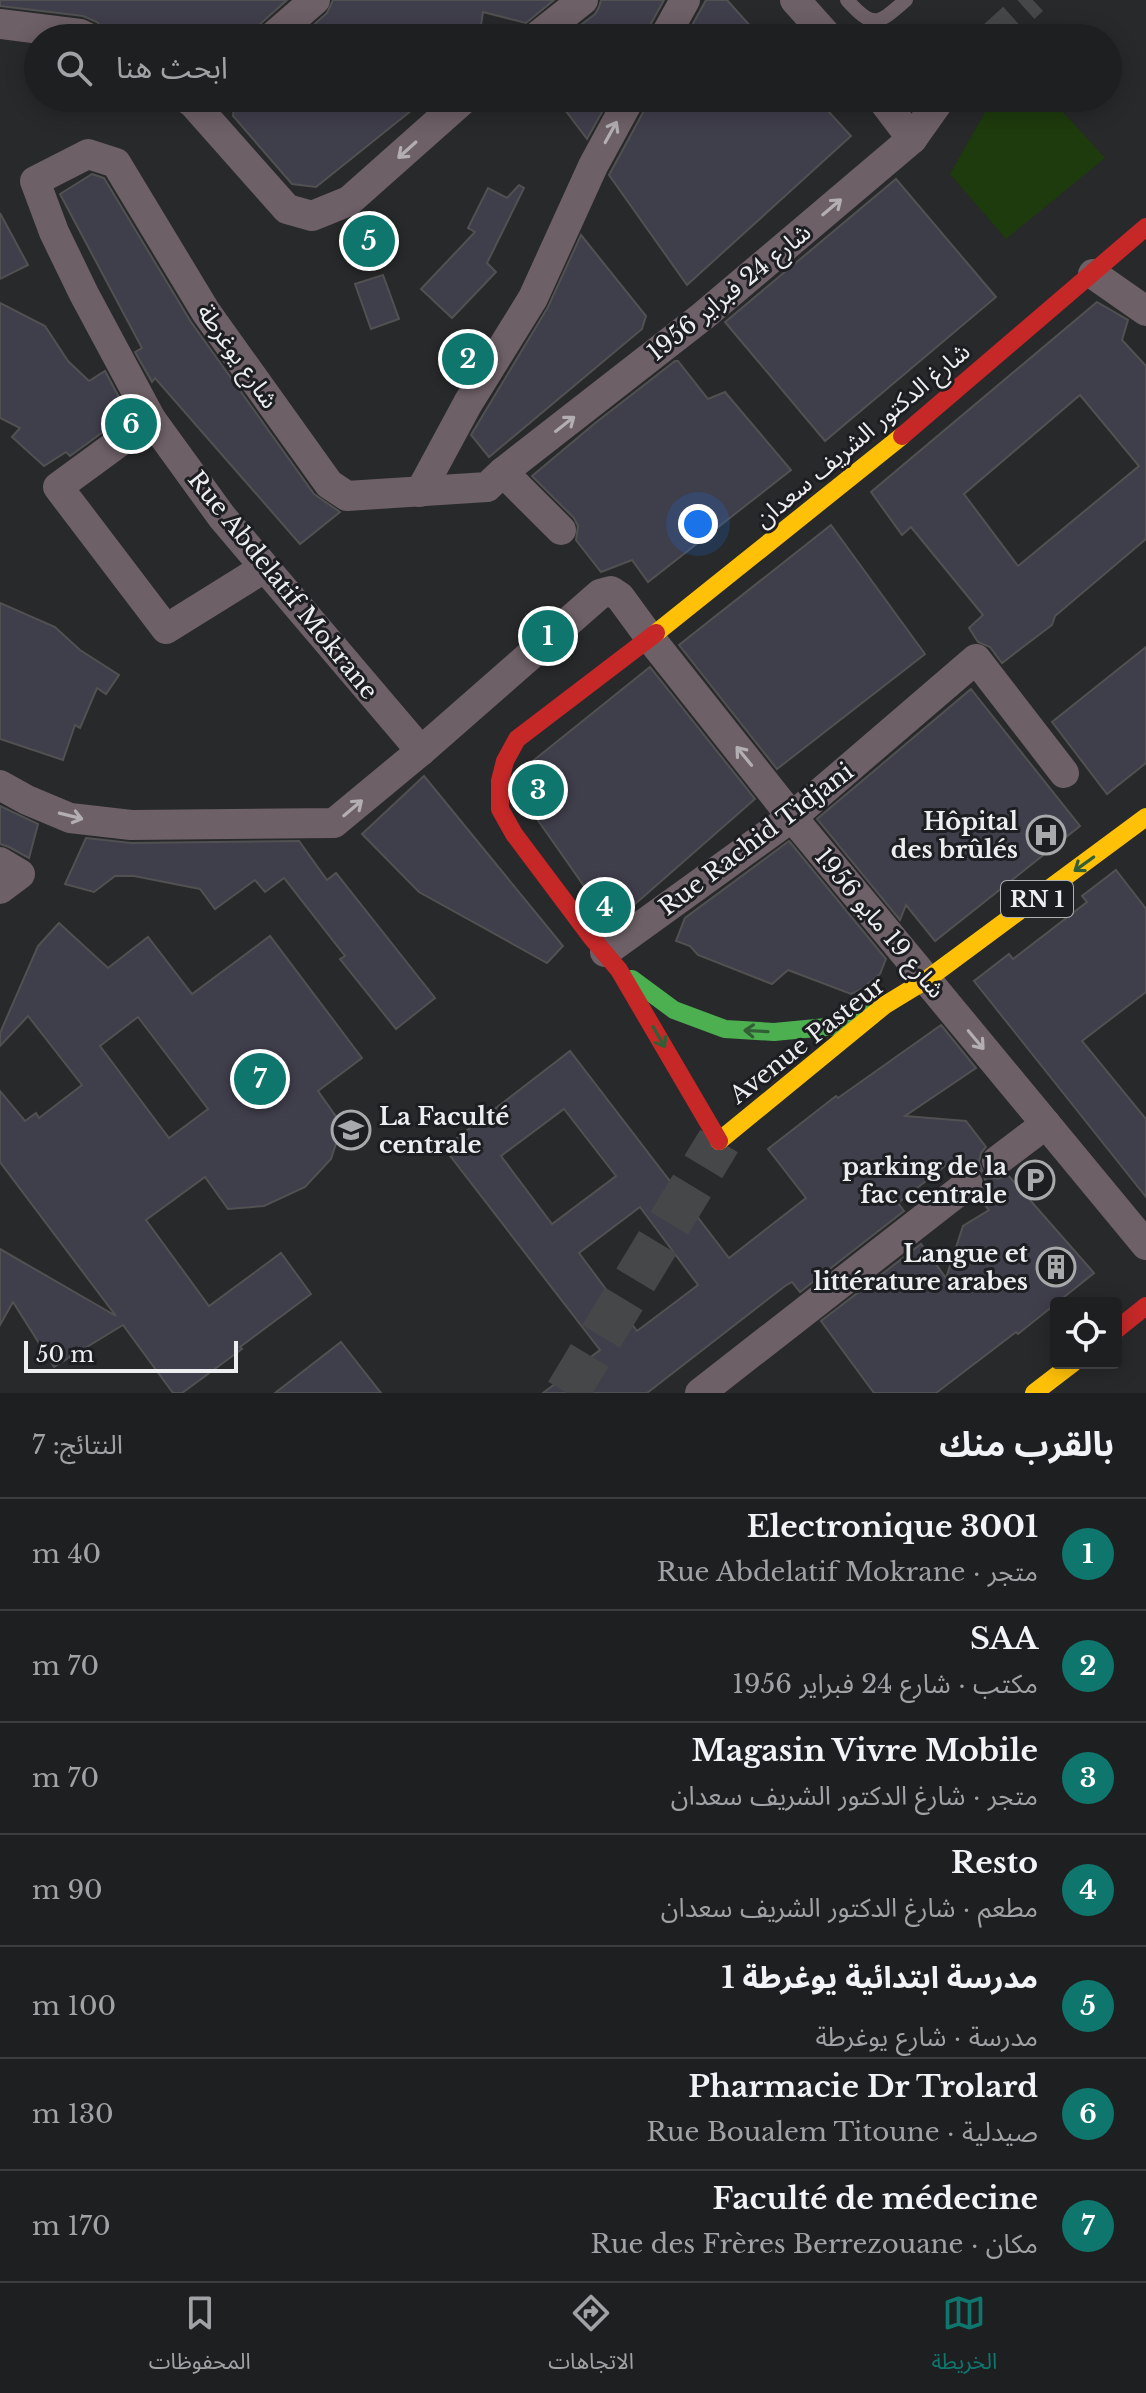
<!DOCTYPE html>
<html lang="ar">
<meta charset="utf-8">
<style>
:root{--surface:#1e1f20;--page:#262729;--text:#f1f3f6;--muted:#a1a2a5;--line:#3c3d3e;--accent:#0f766e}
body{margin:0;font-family:"Libre Baskerville","Noto Sans Arabic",serif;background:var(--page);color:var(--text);direction:rtl}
.controls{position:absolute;right:24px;bottom:24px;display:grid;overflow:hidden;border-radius:8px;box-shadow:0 4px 20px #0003}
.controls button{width:72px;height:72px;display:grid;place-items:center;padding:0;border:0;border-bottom:2px solid var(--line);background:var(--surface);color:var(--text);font:40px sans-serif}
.scale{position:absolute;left:24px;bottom:20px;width:214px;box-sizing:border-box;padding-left:8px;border:4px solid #edeef0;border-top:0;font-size:22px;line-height:28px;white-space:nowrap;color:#edeef0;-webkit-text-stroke:6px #1d1e21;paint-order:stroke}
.you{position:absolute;left:698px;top:524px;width:28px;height:28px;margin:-20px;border:6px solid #fff;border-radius:50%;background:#1a73e8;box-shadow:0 0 0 12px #1a73e833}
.badge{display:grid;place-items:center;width:52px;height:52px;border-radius:50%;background:var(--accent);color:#fff;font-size:26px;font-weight:700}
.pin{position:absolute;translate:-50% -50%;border:4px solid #fff;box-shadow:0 2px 8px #0006}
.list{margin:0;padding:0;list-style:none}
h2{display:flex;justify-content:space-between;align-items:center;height:104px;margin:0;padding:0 32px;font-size:34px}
h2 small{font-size:26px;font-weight:400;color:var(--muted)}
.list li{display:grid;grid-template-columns:52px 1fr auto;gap:24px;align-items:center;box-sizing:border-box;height:112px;padding:0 32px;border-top:2px solid var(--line)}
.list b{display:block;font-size:30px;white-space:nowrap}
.list p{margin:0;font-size:26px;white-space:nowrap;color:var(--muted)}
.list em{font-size:26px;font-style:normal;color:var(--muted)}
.icon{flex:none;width:44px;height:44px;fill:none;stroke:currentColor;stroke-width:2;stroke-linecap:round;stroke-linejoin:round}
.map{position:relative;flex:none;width:1146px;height:1393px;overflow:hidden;direction:ltr}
.search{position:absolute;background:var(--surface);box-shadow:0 4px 20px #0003;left:24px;right:24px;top:24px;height:88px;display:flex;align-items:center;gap:20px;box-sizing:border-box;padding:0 28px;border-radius:44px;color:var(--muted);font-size:30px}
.sheet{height:888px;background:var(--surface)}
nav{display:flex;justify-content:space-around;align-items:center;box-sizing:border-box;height:112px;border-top:2px solid var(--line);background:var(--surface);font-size:22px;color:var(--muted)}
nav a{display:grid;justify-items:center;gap:4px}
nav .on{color:var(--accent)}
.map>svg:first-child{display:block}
.green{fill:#1e3b0d}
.building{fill:#3f3e4b;stroke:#515152;stroke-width:2;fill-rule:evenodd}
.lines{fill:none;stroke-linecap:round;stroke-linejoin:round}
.street-tunnel{stroke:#464748;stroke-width:30;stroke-dasharray:30 15;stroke-linecap:butt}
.primary-tunnel{stroke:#464748;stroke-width:44;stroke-dasharray:44 22;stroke-linecap:butt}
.lane{stroke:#6d6066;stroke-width:14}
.street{stroke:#6d6066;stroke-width:30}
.fast{stroke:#4caf50;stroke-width:18}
.slow{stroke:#ffc107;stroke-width:18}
.jam{stroke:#c62828;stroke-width:18}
.oneway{stroke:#b3aeb2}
.oneway2{stroke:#325f36}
.labels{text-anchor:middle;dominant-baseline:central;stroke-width:6;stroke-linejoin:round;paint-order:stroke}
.shield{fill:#1d1e21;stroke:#afb0b2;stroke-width:2}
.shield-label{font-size:22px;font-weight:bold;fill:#edeef0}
.street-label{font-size:24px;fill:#edeef0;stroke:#1d1e21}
.poi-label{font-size:24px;font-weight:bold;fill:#edeef0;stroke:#1d1e21;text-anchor:end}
</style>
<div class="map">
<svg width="1146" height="1393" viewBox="0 0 1146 1393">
<rect width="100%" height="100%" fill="#28292a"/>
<polygon class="green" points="993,98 1050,98 1105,158 1006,239 950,174"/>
<g class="building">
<polygon points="0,0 287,0 259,25 253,38 136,38 134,35 104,31 97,22 83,16 0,6"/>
<polygon points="333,0 554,0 526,23 483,12 479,38 299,38 327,13"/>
<polygon points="601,0 664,0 648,29 646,38 564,38 595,14 599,7"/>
<polygon points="706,0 727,0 761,38 685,38"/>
<polygon points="235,98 427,98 316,187 292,184 233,116"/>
<polygon points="556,98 610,98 587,139"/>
<polygon points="648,98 816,98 851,136 687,285 609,175 646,107"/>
<polygon points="92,174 104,178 191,322 314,494 340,512 300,544 155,378 152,382 135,352 142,348 60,194"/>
<polygon points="896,179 996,297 825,441 725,322"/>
<polygon points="519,185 524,188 487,263 496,272 452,318 421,289 475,232 468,228 488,188 507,198"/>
<polygon points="0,213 28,265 0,279"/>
<polygon points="581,235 646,316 642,329 489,457 471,435 548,307"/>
<polygon points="383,275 399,319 371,329 355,284"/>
<path d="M1097 302 1128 320 1122 340 1146 366V539L1055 616 1052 625 1002 663 990 647 978 642 969 628 983 615 911 527 902 535 871 492ZM1080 395 1139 466 1018 566 964 494Z"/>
<polygon points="0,303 45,326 68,361 89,381 105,371 126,410 111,426 70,456 66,452 44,466 12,437 20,428 0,418"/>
<polygon points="675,361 678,361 708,399 725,392 791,470 648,582 632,560 601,572 576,540 578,526 574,518 532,476 594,424"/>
<polygon points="831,525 925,654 777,769 679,645"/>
<polygon points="0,603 55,627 80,650 119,675 106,694 97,688 80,728 75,725 63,760 0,739"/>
<polygon points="1146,647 1146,763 1107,794 1052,722"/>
<polygon points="650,667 755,799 634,905 591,896 530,809 528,783 534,760"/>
<polygon points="971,689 1080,826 935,941 906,905 900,920 817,819"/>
<polygon points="424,776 563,946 547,963 419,892 362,834"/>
<polygon points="0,806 38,824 29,858 9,847 0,844"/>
<polygon points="86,838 131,843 299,841 327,880 336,873 435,998 396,1029 340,959 345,956 284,878 265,892 255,880 215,909 200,889 134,876 115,876 94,892 65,884"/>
<polygon points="789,841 886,959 880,974 862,989 851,994 788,970 772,984 698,955 690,946 676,941 685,918"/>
<polygon points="1116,870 1146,909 1146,992 1082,1041 1146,1119 1146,1197 974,981 1009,954 1013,959 1087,902 1082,896"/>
<path d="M59 923 108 968 148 937 192 994 270 936 362 1058 318 1091 342 1125 331 1159 305 1187 264 1206 228 1209 205 1177 146 1220 209 1306 281 1253 311 1294 240 1347 242 1349 182 1393H173L123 1325 54 1367 13 1302 0 1325V1249L116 1316 0 1162V1091L25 1121 36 1113 39 1118 82 1085 28 1016 0 1046V1033L38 946ZM138 1017 208 1109 169 1138 100 1046Z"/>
<path d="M941 1025 976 1068 905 1116 966 1121 986 1147 981 1153 979 1162 983 1172 989 1177 998 1179 1008 1175 1094 1273 1018 1334 1016 1332 936 1393H874L821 1321 921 1244 946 1278 963 1226 989 1210 979 1198 984 1191 986 1182 982 1172 975 1168 966 1166 957 1170 950 1162 898 1203 904 1211 800 1292 792 1282 785 1286 647 1393H543L600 1350 444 1148 570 1051 729 1258 806 1198 768 1149 836 1096 838 1098ZM564 1109 616 1176 552 1224 501 1156ZM640 1207 698 1285 637 1331 579 1253Z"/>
<polygon points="341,1342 381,1393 275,1393"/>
</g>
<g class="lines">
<polyline class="street-tunnel" points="991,38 1033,0"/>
<polyline class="primary-tunnel" points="567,1393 719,1141"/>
<path class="lane" d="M847 0C874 30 878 24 906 0"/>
<g class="street">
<polyline points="795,0 829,38"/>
<polyline points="0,24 80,34 88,38"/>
<polyline points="271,38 315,0"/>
<polyline points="535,38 583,0"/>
<polyline points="664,38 685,0"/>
<polyline points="186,98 193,103 287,209 312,216 349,201 465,98"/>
<polyline points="881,98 912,139"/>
<polyline points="1093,274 1146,311"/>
<polyline points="151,419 58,487 166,629 264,568"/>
<polyline points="503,472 561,530"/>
<polyline points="420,492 468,403 533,298 593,166 630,98"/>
<polyline points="421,751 222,517 151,419 84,294 54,232 35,181 88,154 116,163 206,312 329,484 347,496 487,487 503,472 703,316 912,139 941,98"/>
<polyline points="0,785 27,800 70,818 131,825 334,823 421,751 600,594 611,591 620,597 650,638 792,817 1146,1245"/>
<polyline points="0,862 20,874 0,889"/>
<polyline points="605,952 792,817 976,659 1064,773"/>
<polyline points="997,1161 1046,1124"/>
<polyline points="700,1393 968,1184"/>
</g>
<polyline class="fast" points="632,979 674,1010 725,1029 774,1032 837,1026 877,1009"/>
<g class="slow">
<polyline points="656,633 902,436"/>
<polyline points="719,1141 885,1005 926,980 1146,817"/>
<polyline points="1034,1393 1073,1363"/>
</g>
<g class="jam">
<polyline points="902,436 1146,227"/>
<polyline points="656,633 517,739 505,761 500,781 500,809 514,834 592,938 619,970 719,1141"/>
<polyline points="1116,1330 1146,1306"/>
</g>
</g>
<defs><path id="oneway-shaft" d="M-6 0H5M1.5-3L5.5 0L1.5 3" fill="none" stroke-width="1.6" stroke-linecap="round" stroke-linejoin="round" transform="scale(2)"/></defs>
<g class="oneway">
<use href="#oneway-shaft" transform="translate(611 132) rotate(-61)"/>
<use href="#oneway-shaft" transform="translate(407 150) rotate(138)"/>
<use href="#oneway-shaft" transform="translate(832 207) rotate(-40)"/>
<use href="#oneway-shaft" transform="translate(565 424) rotate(-38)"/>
<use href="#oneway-shaft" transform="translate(744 756) rotate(-129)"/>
<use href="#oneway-shaft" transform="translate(353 808) rotate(-40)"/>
<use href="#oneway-shaft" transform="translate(71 816) rotate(14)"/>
<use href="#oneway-shaft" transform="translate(976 1040) rotate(50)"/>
</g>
<g class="oneway2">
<use href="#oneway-shaft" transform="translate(1084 864) rotate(144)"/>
<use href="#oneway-shaft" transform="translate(756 1031) rotate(-177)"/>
<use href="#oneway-shaft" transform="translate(659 1037) rotate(60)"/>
</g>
<defs>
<symbol id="hospital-ring" viewBox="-11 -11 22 22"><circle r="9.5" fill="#1d1e21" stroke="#a8a9ab" stroke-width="1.5"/><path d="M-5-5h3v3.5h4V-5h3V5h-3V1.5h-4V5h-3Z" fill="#a8a9ab"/></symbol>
<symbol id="university-ring" viewBox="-11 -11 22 22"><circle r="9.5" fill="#1d1e21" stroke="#a8a9ab" stroke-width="1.5"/><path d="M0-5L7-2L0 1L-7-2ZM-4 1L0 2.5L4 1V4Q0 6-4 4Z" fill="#a8a9ab"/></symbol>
<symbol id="parking-ring" viewBox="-11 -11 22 22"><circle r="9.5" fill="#1d1e21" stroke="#a8a9ab" stroke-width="1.5"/><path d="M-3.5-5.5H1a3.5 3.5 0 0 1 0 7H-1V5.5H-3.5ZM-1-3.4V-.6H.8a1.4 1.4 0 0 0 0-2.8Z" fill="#a8a9ab"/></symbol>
<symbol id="building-ring" viewBox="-11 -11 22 22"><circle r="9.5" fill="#1d1e21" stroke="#a8a9ab" stroke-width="1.5"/><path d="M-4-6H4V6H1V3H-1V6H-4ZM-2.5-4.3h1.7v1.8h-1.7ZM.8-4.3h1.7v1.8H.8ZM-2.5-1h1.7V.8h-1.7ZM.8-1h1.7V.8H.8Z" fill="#a8a9ab"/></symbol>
</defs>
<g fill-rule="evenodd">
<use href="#hospital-ring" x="1024" y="813" width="44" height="44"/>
<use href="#university-ring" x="329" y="1108" width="44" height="44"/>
<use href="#parking-ring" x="1013" y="1158" width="44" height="44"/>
<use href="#building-ring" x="1034" y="1245" width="44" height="44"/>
</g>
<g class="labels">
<rect class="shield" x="1001" y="881" width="72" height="36" rx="6"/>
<g class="shield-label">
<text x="1037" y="899">RN 1</text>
</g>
<g class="street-label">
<text transform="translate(729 292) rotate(-39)">شارع 24 فبراير 1956</text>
<text transform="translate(238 356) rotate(55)">شارع يوغرطة</text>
<text transform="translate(862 435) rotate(-40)">شارغ الدكتور الشريف سعدان</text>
<text transform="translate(283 585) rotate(51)">Rue Abdelatif Mokrane</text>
<text transform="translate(756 839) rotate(-37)">Rue Rachid Tidjani</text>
<text transform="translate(880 923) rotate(50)">شارع 19 مايو 1956</text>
<text transform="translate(807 1040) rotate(-38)">Avenue Pasteur</text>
</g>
<g class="poi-label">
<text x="1018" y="821">Hôpital<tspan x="1018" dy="28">des brûlés</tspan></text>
<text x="379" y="1116" text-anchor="start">La Faculté<tspan x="379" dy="28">centrale</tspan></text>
<text x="1007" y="1166">parking de la<tspan x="1007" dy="28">fac centrale</tspan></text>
<text x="1028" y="1253">Langue et<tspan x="1028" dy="28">littérature arabes</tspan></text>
</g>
</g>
</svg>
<div class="controls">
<button><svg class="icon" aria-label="locate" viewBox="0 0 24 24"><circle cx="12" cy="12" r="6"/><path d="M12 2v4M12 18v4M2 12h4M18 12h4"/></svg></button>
</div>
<div class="scale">50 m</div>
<div class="you"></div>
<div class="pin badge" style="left:548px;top:636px">1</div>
<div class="pin badge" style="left:468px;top:359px">2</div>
<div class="pin badge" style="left:538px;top:790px">3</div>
<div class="pin badge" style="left:605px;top:907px">4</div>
<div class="pin badge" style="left:369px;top:241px">5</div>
<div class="pin badge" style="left:131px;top:424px">6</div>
<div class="pin badge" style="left:260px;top:1079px">7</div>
<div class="search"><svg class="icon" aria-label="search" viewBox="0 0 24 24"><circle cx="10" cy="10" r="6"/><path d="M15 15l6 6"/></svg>ابحث هنا</div>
</div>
<section class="sheet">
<h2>بالقرب منك<small>النتائج: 7</small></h2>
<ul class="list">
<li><span class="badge">1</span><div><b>Electronique 3001</b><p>متجر · Rue Abdelatif Mokrane</p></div><em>40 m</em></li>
<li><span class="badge">2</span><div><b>SAA</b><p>مكتب · شارع 24 فبراير 1956</p></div><em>70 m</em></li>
<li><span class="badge">3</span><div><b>Magasin Vivre Mobile</b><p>متجر · شارغ الدكتور الشريف سعدان</p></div><em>70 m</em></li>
<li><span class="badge">4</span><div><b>Resto</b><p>مطعم · شارغ الدكتور الشريف سعدان</p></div><em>90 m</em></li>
<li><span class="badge">5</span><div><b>مدرسة ابتدائية يوغرطة 1</b><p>مدرسة · شارع يوغرطة</p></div><em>100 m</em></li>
<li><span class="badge">6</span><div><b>Pharmacie Dr Trolard</b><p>صيدلية · Rue Boualem Titoune</p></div><em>130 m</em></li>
<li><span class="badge">7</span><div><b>Faculté de médecine</b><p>مكان · Rue des Frères Berrezouane</p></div><em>170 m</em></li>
</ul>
</section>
<nav>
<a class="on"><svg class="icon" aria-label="map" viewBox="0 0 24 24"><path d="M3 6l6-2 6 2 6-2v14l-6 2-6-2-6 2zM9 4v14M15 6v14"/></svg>الخريطة</a>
<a><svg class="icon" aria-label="directions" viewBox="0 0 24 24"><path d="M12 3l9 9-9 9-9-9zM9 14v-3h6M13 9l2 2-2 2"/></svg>الاتجاهات</a>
<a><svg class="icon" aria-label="saved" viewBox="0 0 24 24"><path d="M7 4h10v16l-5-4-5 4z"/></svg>المحفوظات</a>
</nav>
